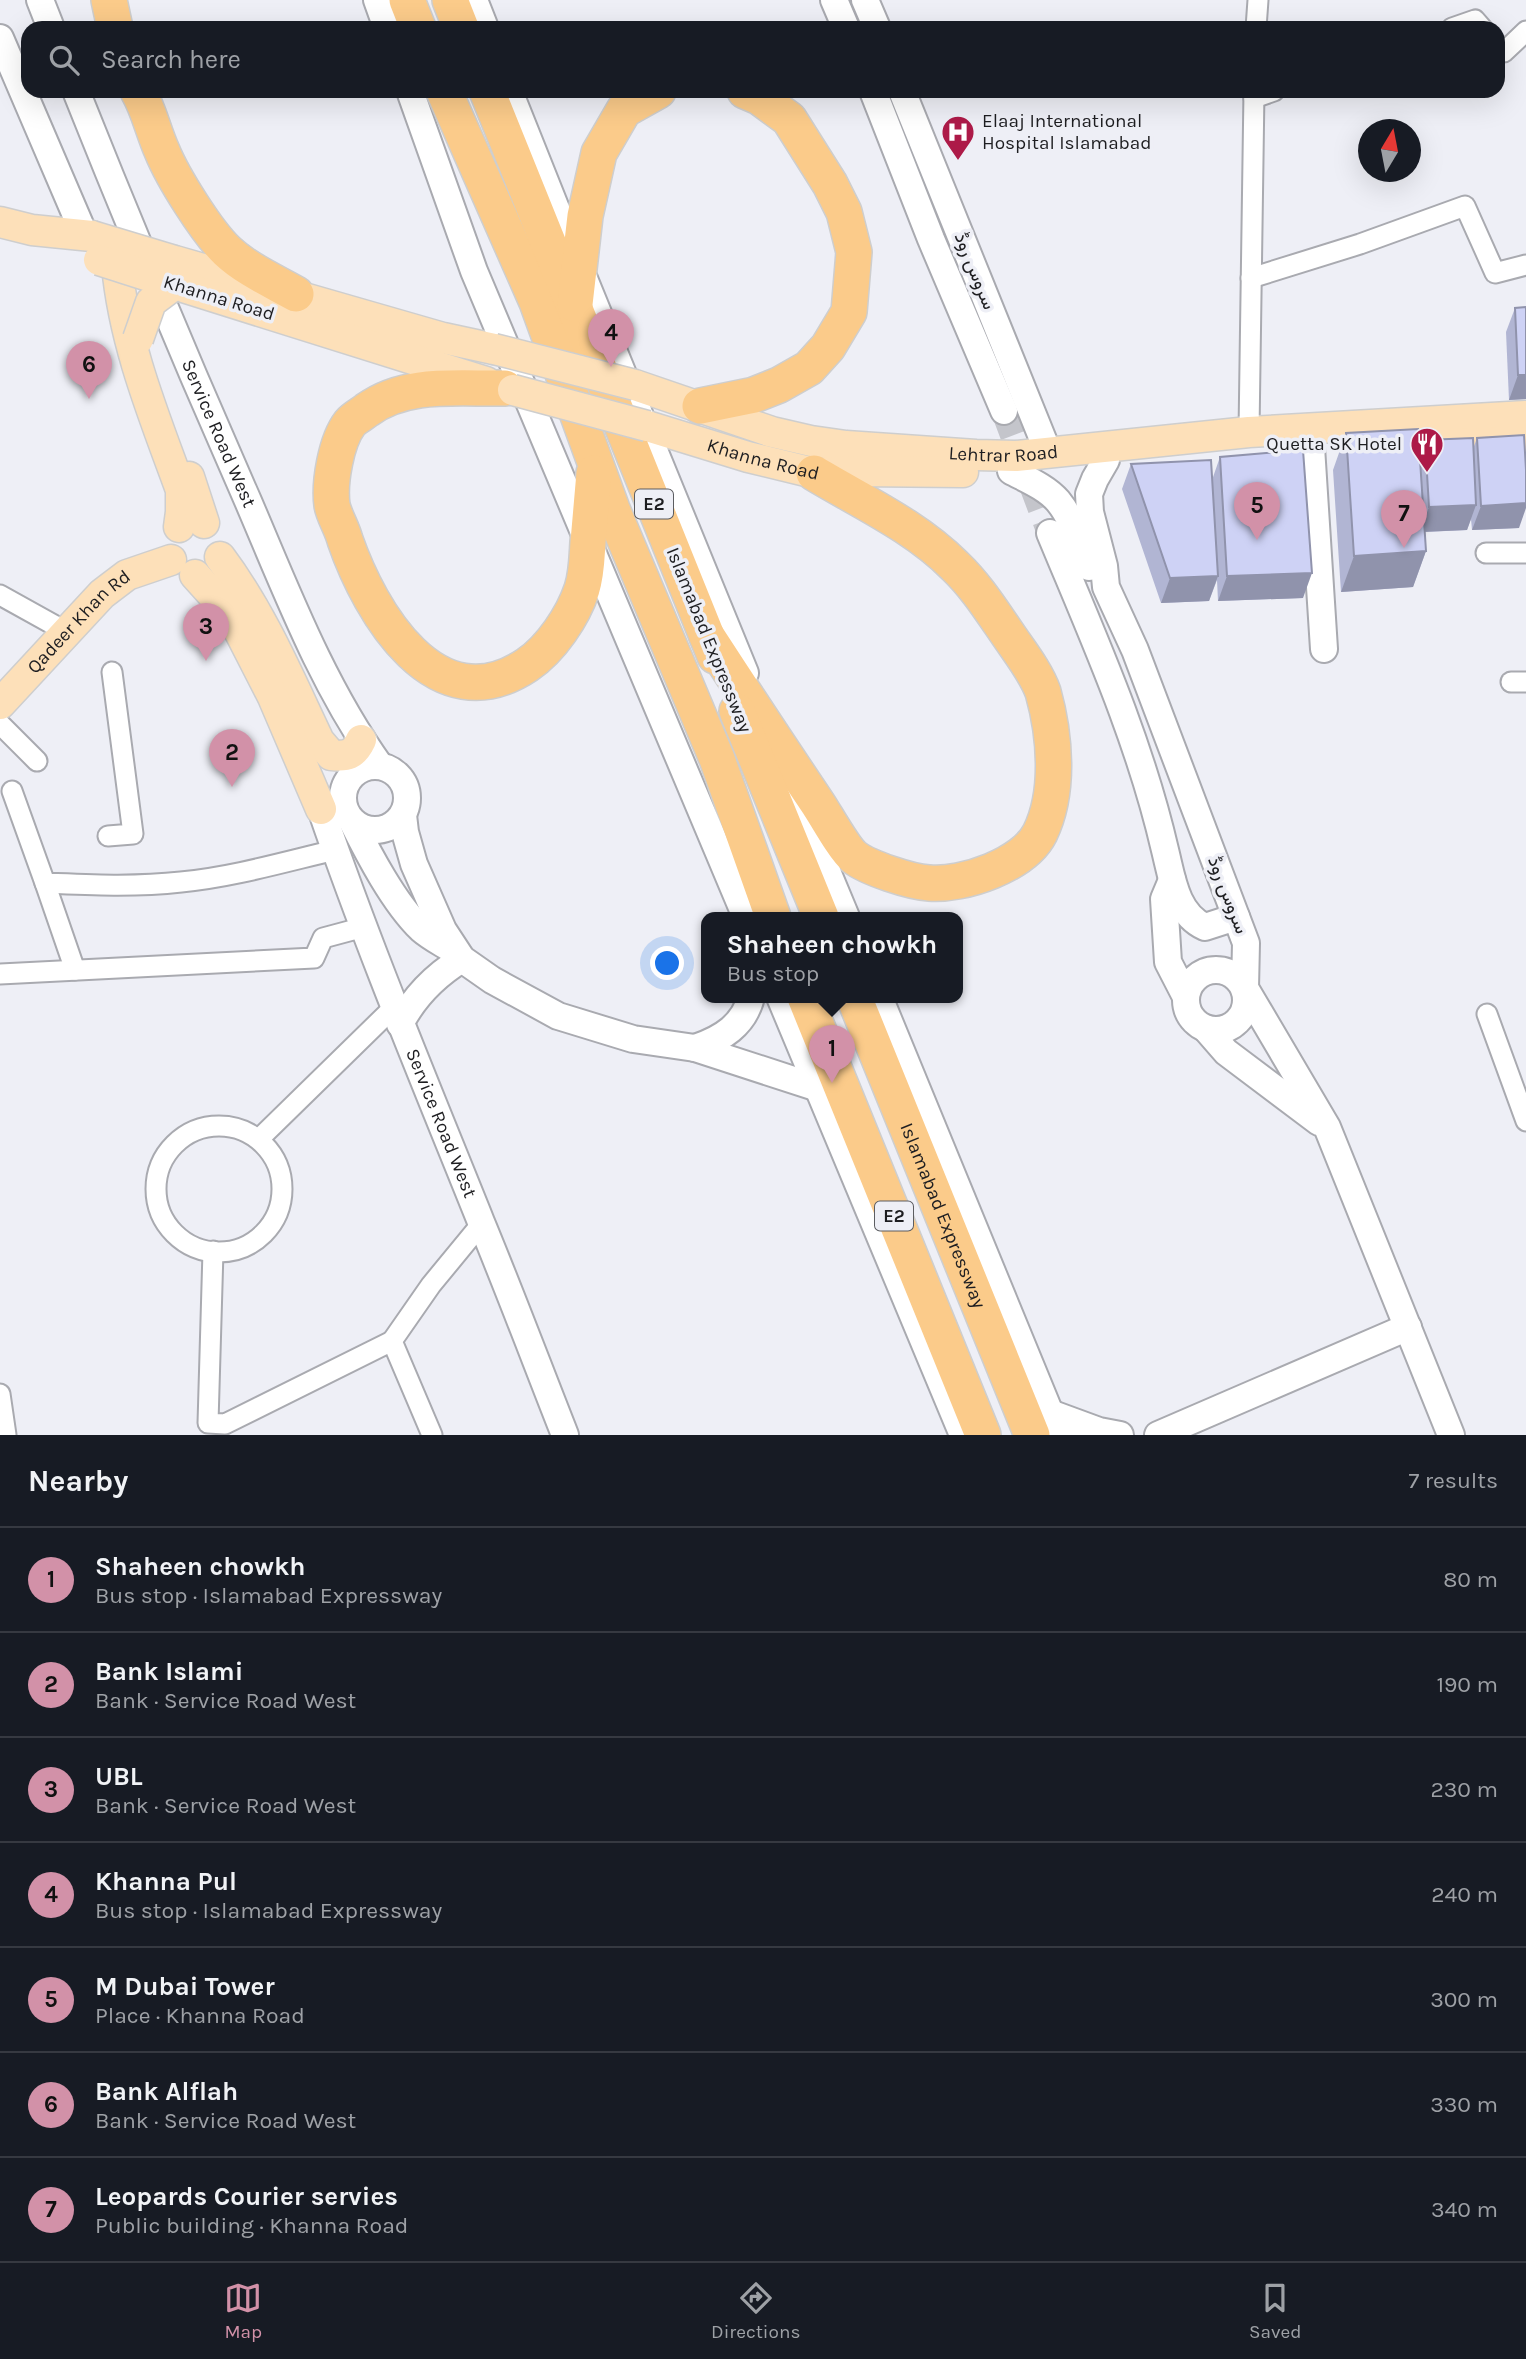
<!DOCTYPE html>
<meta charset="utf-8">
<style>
:root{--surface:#171b24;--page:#242831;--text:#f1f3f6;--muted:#9ea1a6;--line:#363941;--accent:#d291a8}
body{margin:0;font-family:Karla,Vazirmatn,sans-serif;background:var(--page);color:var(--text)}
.compass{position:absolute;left:1358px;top:119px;width:63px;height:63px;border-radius:50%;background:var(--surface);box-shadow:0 7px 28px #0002;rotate:10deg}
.you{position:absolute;left:668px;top:964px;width:24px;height:24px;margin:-18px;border:5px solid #fff;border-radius:50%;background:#1a73e8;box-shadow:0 0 0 10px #1a73e833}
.badge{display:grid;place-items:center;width:46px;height:46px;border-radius:50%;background:var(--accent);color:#111;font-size:23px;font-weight:700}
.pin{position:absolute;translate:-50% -58px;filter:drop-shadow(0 2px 4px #0008)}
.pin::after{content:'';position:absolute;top:37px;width:24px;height:21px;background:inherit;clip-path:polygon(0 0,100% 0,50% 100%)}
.popup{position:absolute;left:701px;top:912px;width:262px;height:91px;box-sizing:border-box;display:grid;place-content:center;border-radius:14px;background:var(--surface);filter:drop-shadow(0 2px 5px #0005);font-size:23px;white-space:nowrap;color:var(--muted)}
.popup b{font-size:26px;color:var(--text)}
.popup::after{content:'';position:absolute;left:50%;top:100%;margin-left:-14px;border:14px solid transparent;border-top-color:var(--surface)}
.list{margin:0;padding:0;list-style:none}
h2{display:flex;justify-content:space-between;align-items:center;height:91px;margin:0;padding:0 28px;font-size:30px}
h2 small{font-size:23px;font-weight:400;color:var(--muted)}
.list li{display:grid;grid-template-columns:46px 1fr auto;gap:21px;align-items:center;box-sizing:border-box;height:105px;padding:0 28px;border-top:2px solid var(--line)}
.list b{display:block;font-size:26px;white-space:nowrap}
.list p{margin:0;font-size:23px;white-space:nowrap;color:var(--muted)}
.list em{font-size:23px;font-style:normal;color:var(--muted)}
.icon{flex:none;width:38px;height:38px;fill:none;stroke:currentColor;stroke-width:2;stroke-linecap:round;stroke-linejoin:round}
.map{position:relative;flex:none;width:1526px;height:1435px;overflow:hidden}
.search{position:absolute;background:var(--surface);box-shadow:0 7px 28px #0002;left:21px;right:21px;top:21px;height:77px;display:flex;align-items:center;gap:18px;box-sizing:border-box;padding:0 24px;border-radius:21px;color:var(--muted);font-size:26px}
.sheet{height:826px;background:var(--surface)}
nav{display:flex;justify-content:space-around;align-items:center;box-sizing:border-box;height:98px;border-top:2px solid var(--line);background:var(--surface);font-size:19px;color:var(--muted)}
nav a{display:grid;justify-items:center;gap:4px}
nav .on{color:var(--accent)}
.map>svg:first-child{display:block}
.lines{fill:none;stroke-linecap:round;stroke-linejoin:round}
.secondary-tunnel{stroke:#c4c5cb;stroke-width:26;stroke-dasharray:26 13;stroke-linecap:butt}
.street-casing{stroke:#a9aab0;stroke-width:23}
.secondary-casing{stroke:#a9aab0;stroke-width:30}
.primary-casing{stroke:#cecece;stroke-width:33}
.highway-casing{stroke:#cecece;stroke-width:38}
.street{stroke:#fff;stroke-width:19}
.secondary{stroke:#fff;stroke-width:26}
.primary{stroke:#fde0b9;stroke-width:30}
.highway{stroke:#fbcb8a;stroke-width:35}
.primary-bridge-casing{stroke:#cecece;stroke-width:33;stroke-linecap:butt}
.primary-bridge{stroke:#fde0b9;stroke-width:30}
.wall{fill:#b1b5d3}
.shaded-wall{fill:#9093ac}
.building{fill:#ced2f5;stroke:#9093ac;stroke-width:2}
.labels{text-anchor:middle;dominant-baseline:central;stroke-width:7;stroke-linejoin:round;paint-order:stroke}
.shield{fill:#eeeff6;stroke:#5c5d61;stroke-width:2}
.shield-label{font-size:18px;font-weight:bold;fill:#1e1e21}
.poi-label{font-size:19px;fill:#1e1e21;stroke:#eeeff6;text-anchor:start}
.street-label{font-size:19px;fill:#1e1e21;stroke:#eeeff6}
</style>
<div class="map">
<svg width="1526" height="1435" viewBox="0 0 1526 1435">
<rect width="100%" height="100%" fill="#eeeff6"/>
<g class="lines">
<polyline class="secondary-tunnel" points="1004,411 1050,533"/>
<defs>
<g id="street">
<polyline points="1256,28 1258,0"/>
<polyline points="1452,28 1475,20 1482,28"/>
<polyline points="1498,45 1504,52 1526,31"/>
<polyline points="1254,98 1274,91"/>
<polyline points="1251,278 1360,244 1465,206 1495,273 1526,265"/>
<polyline points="1249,432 1254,91"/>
<polyline points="1486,553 1526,553"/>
<polyline points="0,595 54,625"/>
<polyline points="1511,682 1526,682"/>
<polyline points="0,724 37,761"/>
<path d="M12 791 45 883C91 885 136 887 181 882 233 877 284 862 335 850"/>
<polyline points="108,836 133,834 112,672"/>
<polyline points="45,883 75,970"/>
<polyline points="0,974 314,958 323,938 364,927"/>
<polyline points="1487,1014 1526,1121"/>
<circle cx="219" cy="1189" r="63"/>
<polyline points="259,1139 394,1007"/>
<polyline points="213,1251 208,1423 225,1424 392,1341"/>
<polyline points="0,1394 6,1435"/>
<polyline points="432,1435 392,1341 431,1285 482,1223"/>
</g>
<g id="secondary">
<polyline points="40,0 51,28"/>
<polyline points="377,0 387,28"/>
<polyline points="474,0 485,28"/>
<polyline points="834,0 846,28"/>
<polyline points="865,0 877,28"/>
<polyline points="0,38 84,234"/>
<path id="s1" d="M76 91C131 229 188 365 248 501 287 592 322 685 380 766"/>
<polyline points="410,91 474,271 746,917"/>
<polyline points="509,91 580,269 745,673"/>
<polyline points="873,91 931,239 1004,411"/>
<polyline points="902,91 1048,452"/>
<polyline points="1311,447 1324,649"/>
<polyline points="1106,460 1095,479 1089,494 1090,512 1104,566 1106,587 1135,650 1246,943 1245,988 1327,1127 1451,1435"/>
<path d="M1011 471C1026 479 1046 487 1058 501 1073 519 1080 545 1089 567"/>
<path d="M1050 533C1094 639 1139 738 1165 850 1172 878 1176 914 1205 927L1236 917"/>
<circle cx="375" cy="798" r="32"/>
<polyline points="789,780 846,917"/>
<path id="s2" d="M343 804 321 809C369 949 426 1085 481 1222 510 1292 537 1364 565 1435"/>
<polyline points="403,815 405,832 414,864 443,930 462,959 492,980 558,1016 633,1039 695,1048 818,1088"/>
<path d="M352 821C369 855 394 903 421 929 430 937 442 943 453 950"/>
<polyline points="1172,880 1164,899 1168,962 1185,995"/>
<circle cx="1216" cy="1000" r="30"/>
<polyline points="780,997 963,1435"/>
<polyline points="879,997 1059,1435"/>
<path d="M400 1024C414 997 436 975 462 959"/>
<polyline points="1206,1029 1226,1052 1319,1122"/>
<path d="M695 1048C722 1039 744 1025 751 997"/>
<polyline points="1050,1413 1099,1431 1120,1435"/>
<polyline points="1158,1435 1408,1327"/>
</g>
<g id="primary">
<polyline points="0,222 32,230 92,236"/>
<polyline points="175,261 443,338 494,349"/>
<path d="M117 265C124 344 154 416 181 490V512L179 527"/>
<polyline points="180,286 486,382"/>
<path id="s3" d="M635 385 772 432 811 441 846 446 976 455 1016 456 1249 432 1526 416"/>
<path id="s4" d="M647 426 748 457 814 473 856 471 963 472"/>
<polyline points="1379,446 1526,442"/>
<polyline points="189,477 204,523"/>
<path d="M220 557C262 613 289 678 319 741L331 755C347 757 354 755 361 740"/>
<polyline points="195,575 231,615 273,697 321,809"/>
<path id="s5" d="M0 704 102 594 127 575 171 560"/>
</g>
<g id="highway">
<polyline points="109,0 115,28"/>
<polyline points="407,0 418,28"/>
<polyline points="450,0 461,28"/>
<path d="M138 91C149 110 153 131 162 151 173 178 207 232 227 251 246 269 273 281 296 294"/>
<polyline points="444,91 537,302 612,509 717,759 773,917"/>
<polyline points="487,91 715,656"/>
<polyline points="575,304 585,216 599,153 624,110 658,91"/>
<path d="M505 388C458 389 407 381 367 410 362 414 354 418 350 423 336 441 329 483 332 505 334 516 342 528 345 540 370 612 436 726 527 665 551 649 573 616 582 589 587 573 587 558 588 542 590 519 592 496 594 473"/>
<polyline points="700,406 754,395 779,385 809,368 828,347 849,312 854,252 844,212 830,184 789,119 759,97 745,91"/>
<path d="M707 636C744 693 781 749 818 804 826 816 844 849 854 857 868 868 911 882 929 883 963 886 1024 865 1040 833 1060 792 1055 735 1043 692 1036 672 1019 651 1007 633 991 610 976 586 955 566 915 526 862 502 814 473"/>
<polyline points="737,711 821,917"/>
<polyline points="805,997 983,1435"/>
<path id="s6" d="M854 997 1032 1435"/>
</g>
</defs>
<use href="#street" class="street-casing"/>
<use href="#secondary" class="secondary-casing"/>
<use href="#primary" class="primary-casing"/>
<use href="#highway" class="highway-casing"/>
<use href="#street" class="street"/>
<use href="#secondary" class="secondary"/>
<use href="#primary" class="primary"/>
<use href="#highway" class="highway"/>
<defs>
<g id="primary-bridge">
<polyline points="92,236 175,261"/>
<polyline points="99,260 180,286"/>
<polyline points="138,339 151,302 175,284"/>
<polyline points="494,349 635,385"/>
<polyline points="513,390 647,426"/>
</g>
</defs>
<use href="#primary-bridge" class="primary-bridge-casing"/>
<use href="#primary-bridge" class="primary-bridge"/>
</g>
<g class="wall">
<polygon points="1526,307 1526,399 1509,400 1506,332 1515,308"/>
<polygon points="1346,433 1420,456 1425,440 1473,449 1477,438 1519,528 1472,530 1471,519 1467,530 1425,532 1426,551 1413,587 1341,592 1333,470"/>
<polygon points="1220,457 1303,598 1218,601 1217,580 1209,601 1161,603 1122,489 1131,464 1212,480"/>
</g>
<g class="shaded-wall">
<polygon points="1518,375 1526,375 1526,399 1509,400"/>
<polygon points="1526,503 1526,508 1519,528 1472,530 1481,506"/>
<polygon points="1476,505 1467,530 1420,532 1429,507"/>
<polygon points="1426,551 1413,587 1341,592 1354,556"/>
<polygon points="1312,573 1303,598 1218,601 1227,576"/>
<polygon points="1218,576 1209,601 1161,603 1170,578"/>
</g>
<g class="building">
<polygon points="1526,307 1526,375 1518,375 1515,308"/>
<polygon points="1418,429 1426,551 1354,556 1346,433"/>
<polygon points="1524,435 1526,470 1526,503 1481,506 1477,438"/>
<polygon points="1473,438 1476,505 1429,507 1425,440"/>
<polygon points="1303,450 1312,573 1227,576 1220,457"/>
<polygon points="1211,460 1218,576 1170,578 1131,464"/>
</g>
<defs>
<symbol id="hospital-pin" viewBox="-11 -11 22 30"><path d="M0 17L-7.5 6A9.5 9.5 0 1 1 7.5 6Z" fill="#ad1a48" stroke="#eeeff6"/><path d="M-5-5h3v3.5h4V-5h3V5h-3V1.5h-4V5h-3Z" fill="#fff"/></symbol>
<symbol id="restaurant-pin" viewBox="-11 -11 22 30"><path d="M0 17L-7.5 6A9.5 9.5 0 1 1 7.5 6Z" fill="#ad1a48" stroke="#eeeff6"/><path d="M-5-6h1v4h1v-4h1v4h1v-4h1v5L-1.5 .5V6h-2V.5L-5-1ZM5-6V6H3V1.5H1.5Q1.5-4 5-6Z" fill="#fff"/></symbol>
</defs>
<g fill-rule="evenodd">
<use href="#hospital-pin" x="939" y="113" width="38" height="52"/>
<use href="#restaurant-pin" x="1408" y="425" width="38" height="52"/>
</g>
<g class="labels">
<g class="shield">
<rect x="635" y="489.5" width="38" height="29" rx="5"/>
<rect x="875" y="1201.5" width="38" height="29" rx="5"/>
</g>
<g class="shield-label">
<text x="654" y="504">E2</text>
<text x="894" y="1216">E2</text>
</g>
<g class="poi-label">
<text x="982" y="121">Elaaj International<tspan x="982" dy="22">Hospital Islamabad</tspan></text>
<text x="1402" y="444" text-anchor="end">Quetta SK Hotel</text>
</g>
<g class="street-label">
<text transform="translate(975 271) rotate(68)">سروس روڈ</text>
<text transform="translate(219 298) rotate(17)">Khanna Road</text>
<text stroke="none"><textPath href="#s1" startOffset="371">Service Road West</textPath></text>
<text stroke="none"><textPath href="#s3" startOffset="378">Lehtrar Road</textPath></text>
<text stroke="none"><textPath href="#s4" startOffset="121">Khanna Road</textPath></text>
<text stroke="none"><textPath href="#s5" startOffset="114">Qadeer Khan Rd</textPath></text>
<text transform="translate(709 640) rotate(68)">Islamabad Expressway</text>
<text transform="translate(1228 895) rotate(69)">سروس روڈ</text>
<text stroke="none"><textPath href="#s2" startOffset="359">Service Road West</textPath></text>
<text stroke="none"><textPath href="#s6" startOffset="236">Islamabad Expressway</textPath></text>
</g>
</g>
</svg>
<svg class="compass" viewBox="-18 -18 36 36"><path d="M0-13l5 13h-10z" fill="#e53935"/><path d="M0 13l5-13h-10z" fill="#9ea1a6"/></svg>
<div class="you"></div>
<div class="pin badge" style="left:832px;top:1083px">1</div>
<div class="popup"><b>Shaheen chowkh</b>Bus stop</div>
<div class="pin badge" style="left:232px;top:787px">2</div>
<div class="pin badge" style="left:206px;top:661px">3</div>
<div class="pin badge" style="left:611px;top:367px">4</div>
<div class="pin badge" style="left:1257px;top:540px">5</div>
<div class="pin badge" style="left:89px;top:399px">6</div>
<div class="pin badge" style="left:1404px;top:548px">7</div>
<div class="search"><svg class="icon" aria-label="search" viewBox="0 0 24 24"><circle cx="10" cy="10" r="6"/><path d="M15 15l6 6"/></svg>Search here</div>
</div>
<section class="sheet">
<h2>Nearby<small>7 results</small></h2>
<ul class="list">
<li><span class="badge">1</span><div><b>Shaheen chowkh</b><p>Bus stop · Islamabad Expressway</p></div><em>80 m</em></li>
<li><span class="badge">2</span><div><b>Bank Islami</b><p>Bank · Service Road West</p></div><em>190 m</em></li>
<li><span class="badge">3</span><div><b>UBL</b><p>Bank · Service Road West</p></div><em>230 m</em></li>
<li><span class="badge">4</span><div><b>Khanna Pul</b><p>Bus stop · Islamabad Expressway</p></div><em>240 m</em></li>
<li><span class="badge">5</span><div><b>M Dubai Tower</b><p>Place · Khanna Road</p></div><em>300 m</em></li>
<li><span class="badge">6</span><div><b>Bank Alflah</b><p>Bank · Service Road West</p></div><em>330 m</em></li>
<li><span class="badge">7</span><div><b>Leopards Courier servies</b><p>Public building · Khanna Road</p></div><em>340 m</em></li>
</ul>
</section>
<nav>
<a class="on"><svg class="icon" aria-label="map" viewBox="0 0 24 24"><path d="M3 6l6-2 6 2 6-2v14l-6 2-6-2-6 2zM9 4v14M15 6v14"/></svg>Map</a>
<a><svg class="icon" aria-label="directions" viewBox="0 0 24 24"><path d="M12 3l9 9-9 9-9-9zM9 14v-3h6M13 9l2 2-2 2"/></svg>Directions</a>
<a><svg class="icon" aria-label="saved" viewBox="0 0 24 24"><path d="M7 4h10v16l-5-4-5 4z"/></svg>Saved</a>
</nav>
